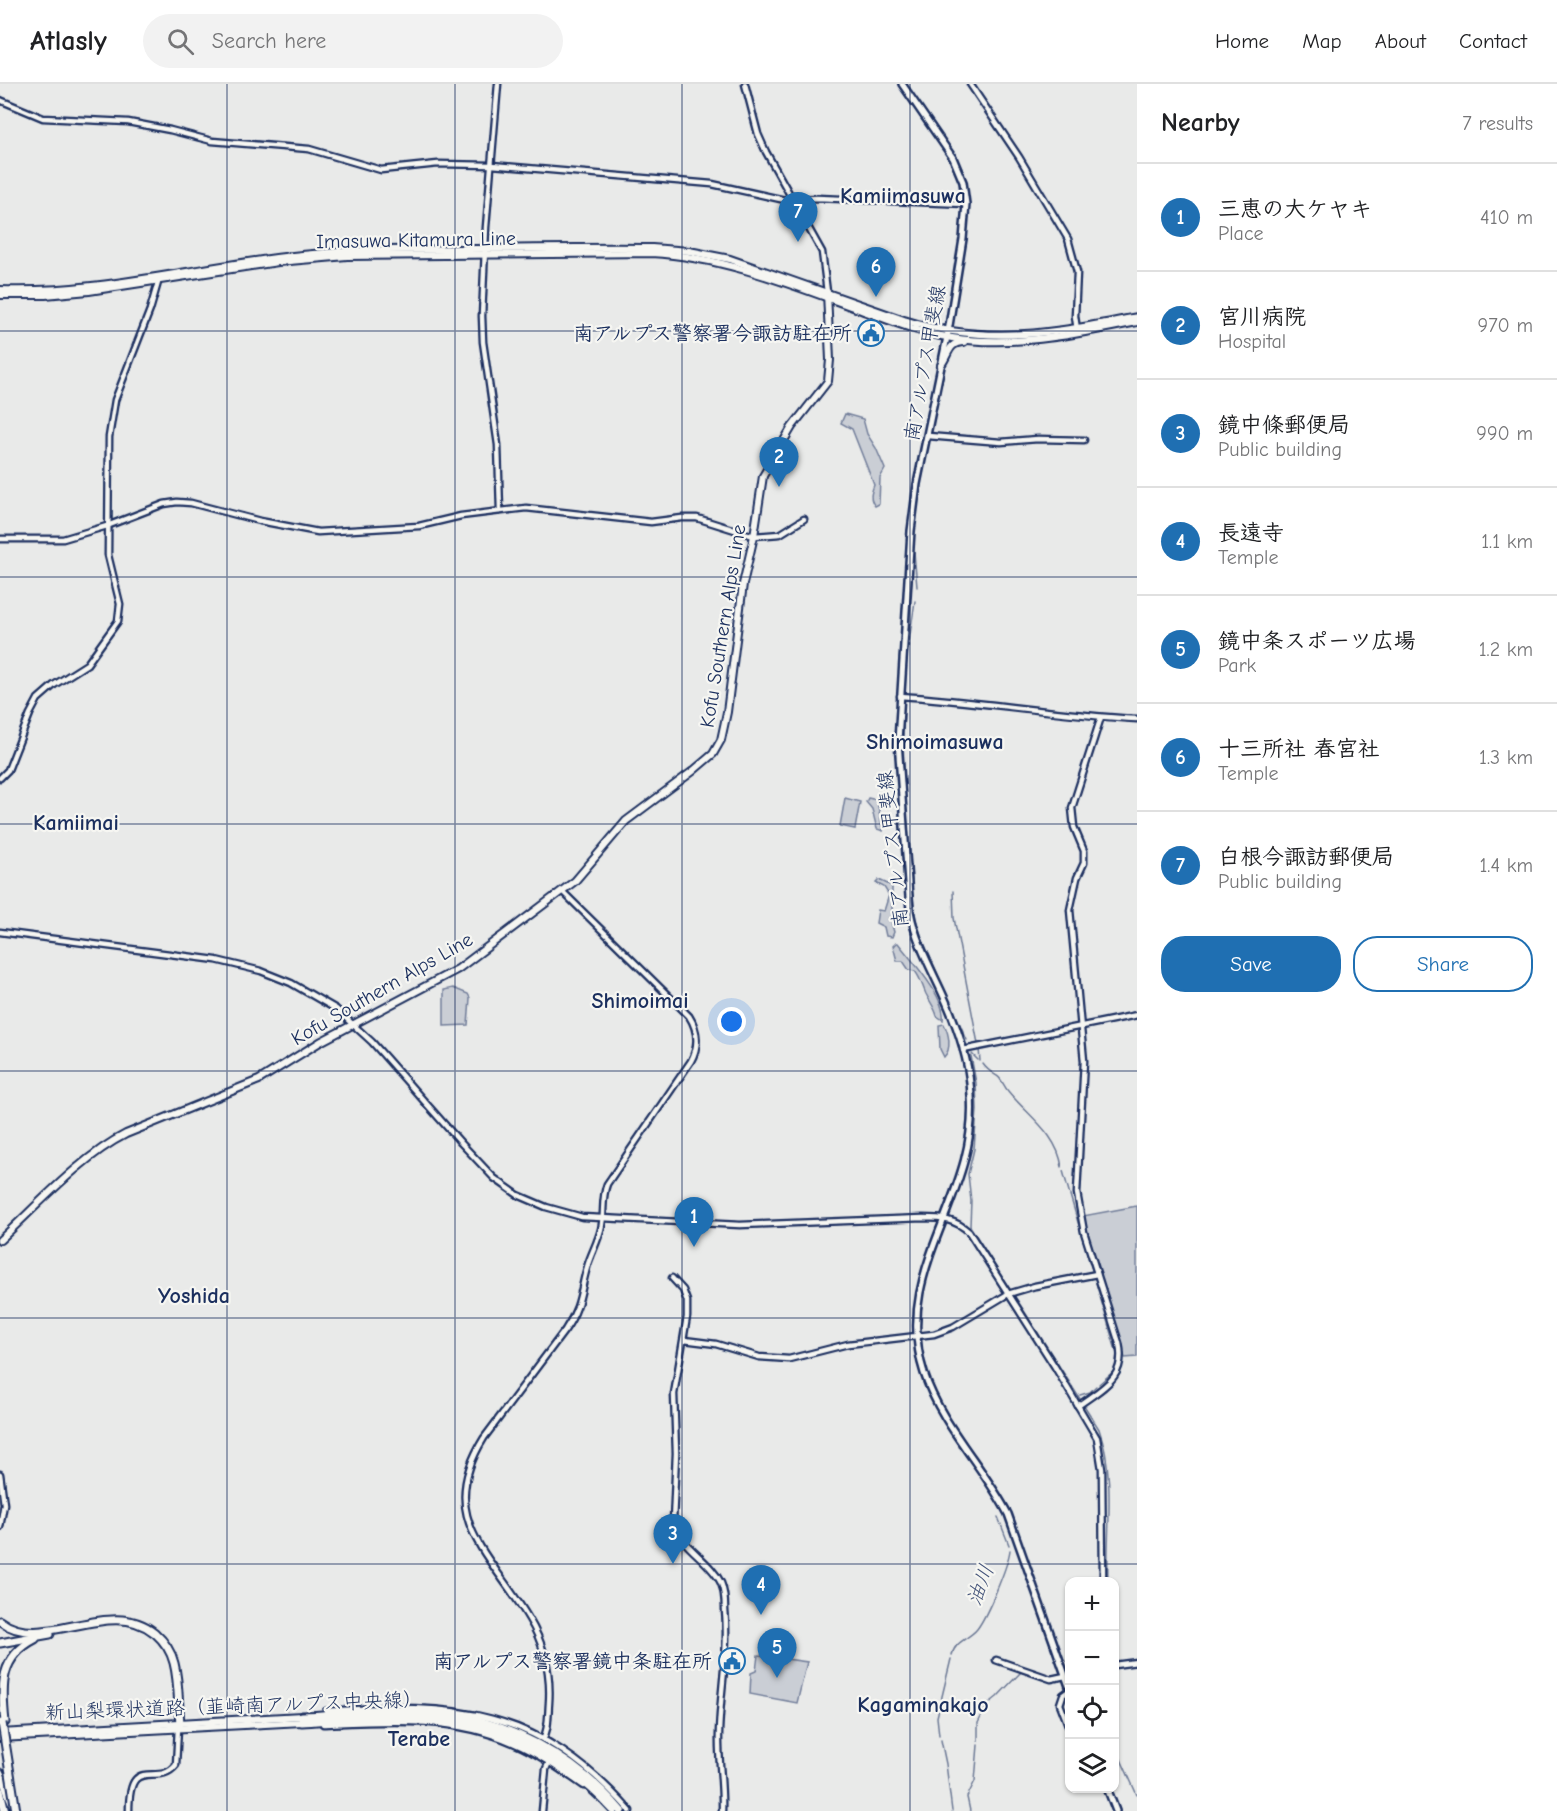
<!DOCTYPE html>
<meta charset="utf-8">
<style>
:root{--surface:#fff;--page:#f2f2f2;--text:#202124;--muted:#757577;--line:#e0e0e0;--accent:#1f6fb2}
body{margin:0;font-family:"Comic Neue","Klee One",sans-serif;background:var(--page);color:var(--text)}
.controls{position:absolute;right:18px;bottom:18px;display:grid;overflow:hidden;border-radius:12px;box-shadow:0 2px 4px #0004}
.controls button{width:54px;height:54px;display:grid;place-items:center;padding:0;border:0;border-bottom:2px solid var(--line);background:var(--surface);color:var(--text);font:30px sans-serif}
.you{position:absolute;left:732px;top:938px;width:21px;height:21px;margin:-15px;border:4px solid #fff;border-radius:50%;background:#1a73e8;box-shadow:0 0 0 9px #1a73e833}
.badge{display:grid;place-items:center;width:39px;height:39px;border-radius:50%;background:var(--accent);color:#fff;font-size:20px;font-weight:700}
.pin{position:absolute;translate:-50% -50px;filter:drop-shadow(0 2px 3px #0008)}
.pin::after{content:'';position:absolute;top:32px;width:21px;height:18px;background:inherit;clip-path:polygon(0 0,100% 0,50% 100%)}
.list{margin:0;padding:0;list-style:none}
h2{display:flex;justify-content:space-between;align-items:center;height:78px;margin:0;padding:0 24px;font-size:26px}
h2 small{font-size:20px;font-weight:400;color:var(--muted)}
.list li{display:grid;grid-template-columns:39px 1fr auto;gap:18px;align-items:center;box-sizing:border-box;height:108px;padding:0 24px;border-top:2px solid var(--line)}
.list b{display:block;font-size:22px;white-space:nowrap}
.list p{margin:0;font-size:20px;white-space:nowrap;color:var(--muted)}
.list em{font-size:20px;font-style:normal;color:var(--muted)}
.actions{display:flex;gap:12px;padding:18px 24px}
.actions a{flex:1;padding:14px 0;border:2px solid var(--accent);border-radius:24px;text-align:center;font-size:21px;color:var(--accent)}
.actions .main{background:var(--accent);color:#fff}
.icon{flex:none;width:33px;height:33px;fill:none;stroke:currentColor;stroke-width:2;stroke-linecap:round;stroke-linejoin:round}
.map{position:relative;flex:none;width:1137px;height:1727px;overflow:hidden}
header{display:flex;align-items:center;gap:36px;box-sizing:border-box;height:84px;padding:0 30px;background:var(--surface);border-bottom:2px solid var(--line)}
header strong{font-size:28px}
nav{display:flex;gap:33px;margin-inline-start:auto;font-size:21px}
.search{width:420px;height:54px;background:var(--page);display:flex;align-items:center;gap:15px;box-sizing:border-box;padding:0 21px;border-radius:33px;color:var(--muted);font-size:22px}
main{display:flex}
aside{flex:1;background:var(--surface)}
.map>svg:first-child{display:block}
.green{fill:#caced5;stroke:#727e9a;stroke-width:1.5}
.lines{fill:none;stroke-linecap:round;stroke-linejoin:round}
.stream{stroke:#6c7995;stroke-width:1.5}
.tertiary-casing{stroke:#1b2f5e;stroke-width:9}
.secondary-casing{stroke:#1b2f5e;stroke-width:10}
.primary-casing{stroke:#1b2f5e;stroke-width:10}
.trunk-casing{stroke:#1b2f5e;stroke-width:11}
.motorway-casing{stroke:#1b2f5e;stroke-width:11}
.tertiary{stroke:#f6f6f2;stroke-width:4.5}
.secondary{stroke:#f6f6f2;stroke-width:5}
.primary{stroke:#f6f6f2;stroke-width:6}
.trunk{stroke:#f6f6f2;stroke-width:7}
.motorway{stroke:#f6f6f2;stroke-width:7}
.motorway-bridge-casing{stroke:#1b2f5e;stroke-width:11;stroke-linecap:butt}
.motorway-bridge{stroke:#f6f6f2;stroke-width:7}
.grid{fill:none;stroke:#1b2f5e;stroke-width:1.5;stroke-opacity:0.55}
.labels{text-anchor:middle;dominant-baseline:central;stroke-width:4.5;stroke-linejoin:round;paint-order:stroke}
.street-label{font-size:20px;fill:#1b2f5e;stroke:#f6f6f2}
.poi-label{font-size:20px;font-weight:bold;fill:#1b2f5e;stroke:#f6f6f2;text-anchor:end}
.water-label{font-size:21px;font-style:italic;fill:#44547a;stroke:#f6f6f2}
.quarter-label{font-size:22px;font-weight:bold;fill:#1b2f5e;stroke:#f6f6f2}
</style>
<header>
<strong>Atlasly</strong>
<div class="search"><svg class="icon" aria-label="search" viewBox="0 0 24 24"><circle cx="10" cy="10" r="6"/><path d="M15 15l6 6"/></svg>Search here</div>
<nav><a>Home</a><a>Map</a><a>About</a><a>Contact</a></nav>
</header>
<main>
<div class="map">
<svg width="1137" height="1727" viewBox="0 0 1137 1727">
<rect width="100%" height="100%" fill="#e9eae9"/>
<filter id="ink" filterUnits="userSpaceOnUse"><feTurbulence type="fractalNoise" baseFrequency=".0167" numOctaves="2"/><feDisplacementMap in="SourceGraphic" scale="12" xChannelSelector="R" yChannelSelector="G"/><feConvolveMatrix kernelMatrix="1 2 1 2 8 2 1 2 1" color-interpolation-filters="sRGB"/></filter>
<g filter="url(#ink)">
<g class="green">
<path d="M845 330 863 335 867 350 876 364 885 385 880 394 879 420 875 422C869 415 871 409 874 401L852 345 841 339Z"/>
<polygon points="845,714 860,718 855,745 840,742"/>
<polygon points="868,714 877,716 883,747 877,745 872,725 866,718"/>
<polygon points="879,796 892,802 892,841 894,848 892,853 886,852 884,843 876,839 878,826 884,827 889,811 884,803 876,799"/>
<path d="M896 859H898C912 877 946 913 943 936L937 932C935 924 930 918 926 910 922 901 921 895 915 887L909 886 903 877H897L893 862Z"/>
<polygon points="453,904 468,910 470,914 468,941 444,942 444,906"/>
<path d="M944 940C949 950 952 965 944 973L940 965 939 941Z"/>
<polygon points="1137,1122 1137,1273 1125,1274 1083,1132"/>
<polygon points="758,1571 807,1578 797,1619 750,1610 751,1589 756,1587"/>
</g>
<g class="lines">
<g class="stream">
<polyline points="914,468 917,503"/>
<polyline points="905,608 906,579 915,517"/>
<polyline points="904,615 903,655 905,712"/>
<polyline points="906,717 912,799"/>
<polyline points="912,805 916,836 923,857 967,956"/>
<polyline points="953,807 954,834 978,960"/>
<polyline points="979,965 980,977"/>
<polyline points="972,970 978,976"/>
<polyline points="971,972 976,999 977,1026 974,1065 968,1090 971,1117 970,1142 1011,1207"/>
<path d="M983 980C987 986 991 988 997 992 1002 995 1004 1003 1008 1007 1028 1032 1057 1049 1062 1083"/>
<polyline points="1063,1087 1091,1183"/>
<polyline points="1096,1199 1117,1270 1115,1286 1099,1300"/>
<path d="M1014 1211 1099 1345C1116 1393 1106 1448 1108 1498"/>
<polyline points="1080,1311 1090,1308 1096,1302"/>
<polyline points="998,1433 1009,1461"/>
<path d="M952 1571C955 1557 969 1555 977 1545 987 1532 1008 1482 1010 1466"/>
<polyline points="939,1651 937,1633 951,1575"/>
<polyline points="941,1656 946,1680 952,1727"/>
<polyline points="978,1657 978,1639 987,1621 997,1613 1021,1588"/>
<polyline points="1114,1660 1137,1711"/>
<polyline points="1111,1704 1120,1727"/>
<polyline points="970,1727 967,1713 975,1697 978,1661"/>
</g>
<defs>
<g id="tertiary">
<polyline points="498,0 486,143 482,232 483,258 498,361 500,427"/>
<polyline points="745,0 758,50 766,68 822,168 827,208"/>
<polyline points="970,0 1019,73 1068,155 1077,188 1075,232 1077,246"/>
<polyline points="0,16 43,34 128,38 170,46 212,57 309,65 381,86 438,80 492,81 712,100 785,116 817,114 966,120"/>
<polyline points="928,352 1001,358 1038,355 1084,356"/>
<polyline points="0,455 63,455 107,442 164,420 177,418 191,419 260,437 318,448 419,442 461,432 526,424 651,438 682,434 697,434 754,452 780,450 804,435"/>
<path d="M900 612C979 617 1058 631 1137 635"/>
<polyline points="0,694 8,686 30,630 38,615 54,601 87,580 118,537 120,520 108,471 109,353 115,316 150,226 159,195"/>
<path d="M0 848 216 876 261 887 291 899 336 925 372 958 461 1059 494 1094 518 1111 546 1123 582 1133 740 1141 923 1134C942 1134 955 1135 969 1148L1055 1283 1097 1354 1102 1385 1103 1498"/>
<polyline points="963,966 1137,931"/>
<path d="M672 1194 683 1206 687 1217V1233L674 1310 676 1369 673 1438C680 1463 710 1476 721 1499 724 1506 725 1517 725 1526 729 1567 720 1608 719 1649 718 1675 723 1701 722 1727"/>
<polyline points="684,1256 716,1260 759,1273 789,1275 848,1260 934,1250 953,1243 1008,1210 1035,1202 1097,1190"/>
<path d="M1078 1322C1102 1304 1127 1294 1119 1259L1084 1148 1077 1109 1084 977 1070 826 1077 794 1084 779V767L1074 743 1072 724 1101 633"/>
<polyline points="0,1390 4,1420 0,1443"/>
<polyline points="996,1576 1051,1595 1065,1592"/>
<polyline points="1114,1581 1137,1578"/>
<polyline points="1070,1606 1063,1611 1060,1620 1070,1646"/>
<path d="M326 1627C455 1618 539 1624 630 1727"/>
<path d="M323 1640C387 1637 452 1632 513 1659 539 1670 561 1686 584 1702"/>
<path d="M543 1655C549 1645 548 1631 549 1619 551 1590 544 1560 529 1535 492 1471 434 1434 484 1354L565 1246C582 1221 580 1206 588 1180 592 1168 598 1157 601 1145 605 1130 601 1115 607 1100L691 977C699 962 698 946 689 932L562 807"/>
<path d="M129 1727C129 1668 157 1705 176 1681L178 1644"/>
<polyline points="542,1727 546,1685 549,1678"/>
</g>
<g id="secondary">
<path d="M902 0 953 74 963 98 966 120 963 155 948 248 917 400 911 447 898 657 910 827C917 865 939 897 952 932 962 957 970 985 971 1012 979 1113 891 1186 924 1289 941 1341 983 1382 1008 1430L1070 1605"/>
<polyline points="1107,1704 1116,1727"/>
</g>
<g id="primary">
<path d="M0 206C101 210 202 181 302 171 353 165 405 166 456 165 521 165 587 163 652 164L689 167 730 175 904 236C987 262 1054 249 1137 233"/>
<path d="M0 211H45L89 207 278 178 347 172 651 169C724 173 792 201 861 226 891 237 920 249 952 254 1013 264 1077 250 1137 238"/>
<path d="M941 281C949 271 948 258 964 258"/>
<path d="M0 1156C37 1122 82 1072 126 1050L259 996 320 958 458 885 575 797 626 737 693 687 713 670 721 656 727 628 743 500 754 452 763 392 792 343 828 297 830 276 827 208"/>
<polyline points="0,1649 302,1632"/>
<polyline points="0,1654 302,1638"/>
</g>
<g id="trunk">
<polyline points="0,1689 14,1723"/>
<polyline points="0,1707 5,1727"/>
</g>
<g id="motorway">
<path d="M0 1537C43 1570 110 1511 155 1549 164 1557 171 1567 174 1579 179 1598 178 1619 180 1639L178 1644"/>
<polyline points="0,1559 50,1550"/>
<path d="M302 1632C346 1630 391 1625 435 1629 507 1636 574 1672 621 1727"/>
<path d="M5 1638C1 1601 0 1573 35 1555"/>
<path d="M302 1638C346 1635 391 1630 435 1635 503 1641 568 1676 614 1727"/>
</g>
</defs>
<use href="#tertiary" class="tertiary-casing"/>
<use href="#secondary" class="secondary-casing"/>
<use href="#primary" class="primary-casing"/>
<use href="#trunk" class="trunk-casing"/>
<use href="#motorway" class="motorway-casing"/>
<use href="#tertiary" class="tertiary"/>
<use href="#secondary" class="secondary"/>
<use href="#primary" class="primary"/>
<use href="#trunk" class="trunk"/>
<use href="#motorway" class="motorway"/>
<defs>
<polyline id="motorway-bridge" points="2,1639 16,1727"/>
</defs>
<use href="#motorway-bridge" class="motorway-bridge-casing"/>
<use href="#motorway-bridge" class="motorway-bridge"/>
</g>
</g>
<path class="grid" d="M227 0V1727M455 0V1727M682 0V1727M910 0V1727M0 247H1137M0 493H1137M0 740H1137M0 987H1137M0 1234H1137M0 1480H1137"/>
<defs>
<symbol id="civic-ring" viewBox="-11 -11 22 22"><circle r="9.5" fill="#f6f6f2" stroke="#1f6fb2" stroke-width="1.5"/><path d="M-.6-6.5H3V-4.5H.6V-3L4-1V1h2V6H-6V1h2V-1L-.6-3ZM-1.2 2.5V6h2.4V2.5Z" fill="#1f6fb2"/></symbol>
</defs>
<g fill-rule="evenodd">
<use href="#civic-ring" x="856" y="234" width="30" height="30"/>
<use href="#civic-ring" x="717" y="1562" width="30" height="30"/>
</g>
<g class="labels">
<g class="street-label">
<text transform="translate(416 156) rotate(-1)">Imasuwa Kitamura Line</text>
<text transform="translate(925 279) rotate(-80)">南アルプス甲斐線</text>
<text transform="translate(723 542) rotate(-81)">Kofu Southern Alps Line</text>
<text transform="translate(893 765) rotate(-96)">南アルプス甲斐線</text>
<text transform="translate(382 905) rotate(-30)">Kofu Southern Alps Line</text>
<text transform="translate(234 1622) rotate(-2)">新山梨環状道路（韮崎南アルプス中央線）</text>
</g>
<g class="poi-label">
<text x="852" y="249">南アルプス警察署今諏訪駐在所</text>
<text x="712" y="1577">南アルプス警察署鏡中条駐在所</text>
</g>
<g class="water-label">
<text transform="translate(980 1501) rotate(-69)">油川</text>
</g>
<g class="quarter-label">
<text x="903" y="112">Kamiimasuwa</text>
<text x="935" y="658">Shimoimasuwa</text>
<text x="76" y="739">Kamiimai</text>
<text x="640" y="917">Shimoimai</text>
<text x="194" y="1212">Yoshida</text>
<text x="923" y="1621">Kagaminakajo</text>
<text x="419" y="1655">Terabe</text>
</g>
</g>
</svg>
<div class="controls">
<button>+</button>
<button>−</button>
<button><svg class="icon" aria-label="locate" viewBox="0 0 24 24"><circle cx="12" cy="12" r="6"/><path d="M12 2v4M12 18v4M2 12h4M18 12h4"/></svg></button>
<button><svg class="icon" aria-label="layers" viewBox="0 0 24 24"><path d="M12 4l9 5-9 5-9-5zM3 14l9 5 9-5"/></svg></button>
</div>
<div class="you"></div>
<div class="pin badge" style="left:694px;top:1163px">1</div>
<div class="pin badge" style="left:779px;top:403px">2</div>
<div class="pin badge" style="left:673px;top:1480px">3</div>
<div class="pin badge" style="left:761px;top:1531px">4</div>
<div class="pin badge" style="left:777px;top:1594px">5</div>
<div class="pin badge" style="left:876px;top:213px">6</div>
<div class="pin badge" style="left:798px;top:158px">7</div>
</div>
<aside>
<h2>Nearby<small>7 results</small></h2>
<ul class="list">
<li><span class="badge">1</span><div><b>三恵の大ケヤキ</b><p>Place</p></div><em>410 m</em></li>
<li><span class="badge">2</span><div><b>宮川病院</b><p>Hospital</p></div><em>970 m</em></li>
<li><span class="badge">3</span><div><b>鏡中條郵便局</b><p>Public building</p></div><em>990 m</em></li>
<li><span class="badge">4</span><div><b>長遠寺</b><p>Temple</p></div><em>1.1 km</em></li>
<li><span class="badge">5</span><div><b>鏡中条スポーツ広場</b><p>Park</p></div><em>1.2 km</em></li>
<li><span class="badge">6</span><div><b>十三所社 春宮社</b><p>Temple</p></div><em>1.3 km</em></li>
<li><span class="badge">7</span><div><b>白根今諏訪郵便局</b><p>Public building</p></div><em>1.4 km</em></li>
</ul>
<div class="actions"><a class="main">Save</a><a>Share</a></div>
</aside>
</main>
